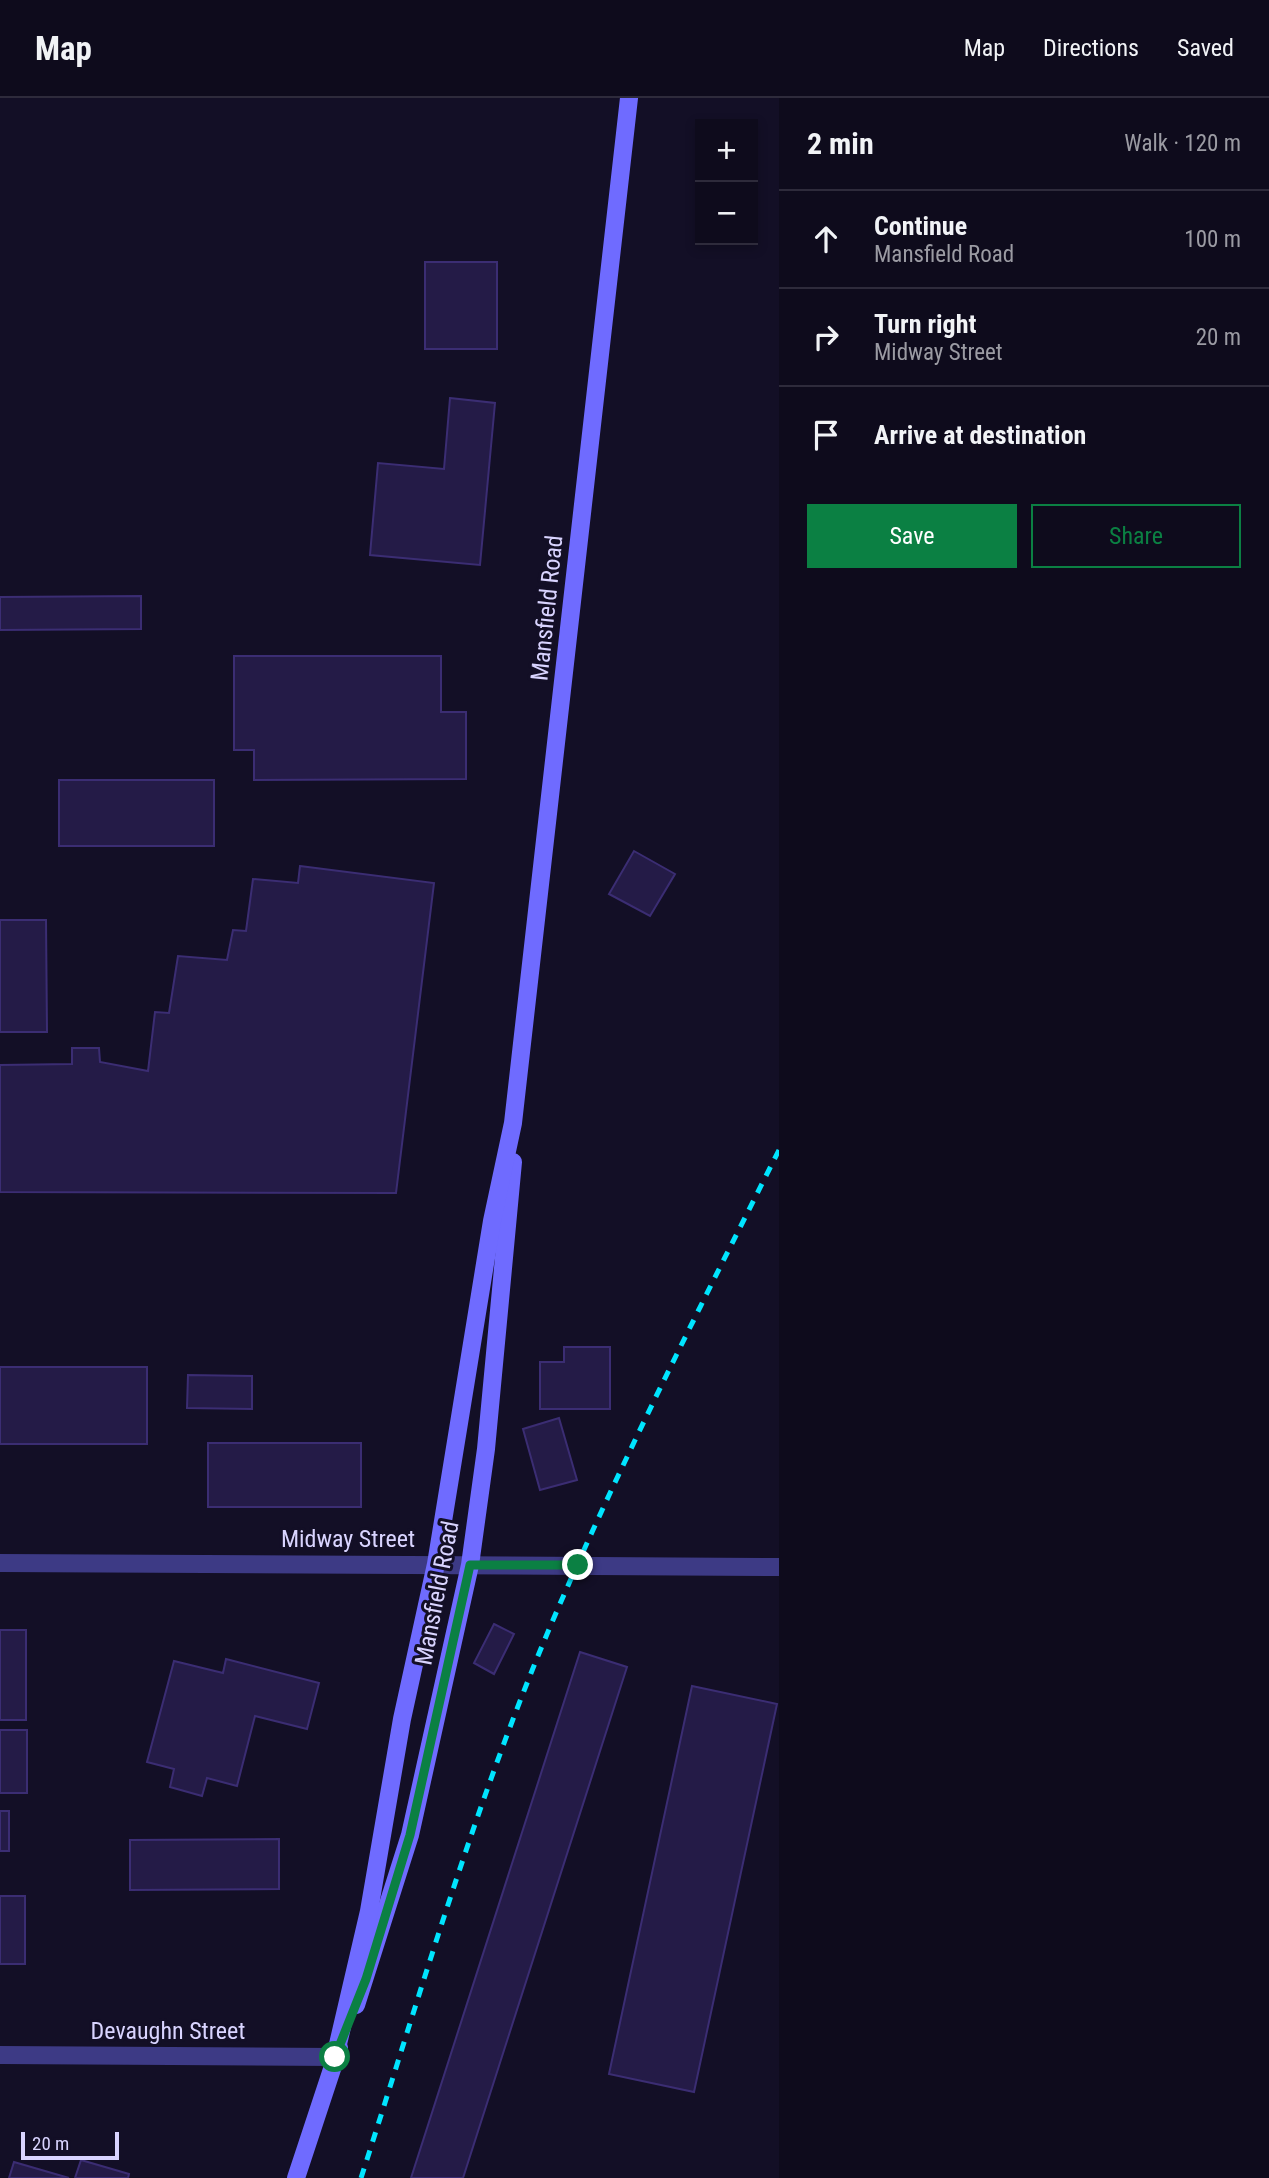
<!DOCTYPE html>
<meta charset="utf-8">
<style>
:root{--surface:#0e0b1c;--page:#1c1929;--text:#f1f3f6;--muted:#9b9ba3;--line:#2e2b3b;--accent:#0b8043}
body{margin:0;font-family:"Roboto Condensed",sans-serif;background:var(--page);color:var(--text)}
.controls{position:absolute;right:21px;top:21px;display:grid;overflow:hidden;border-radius:0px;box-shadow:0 4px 10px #0003}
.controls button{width:63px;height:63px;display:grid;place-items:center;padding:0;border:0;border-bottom:2px solid var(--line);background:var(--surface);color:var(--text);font:35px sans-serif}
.scale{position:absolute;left:21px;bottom:18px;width:98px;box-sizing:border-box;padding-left:7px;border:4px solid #d9d4ff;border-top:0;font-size:19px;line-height:24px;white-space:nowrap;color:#d9d4ff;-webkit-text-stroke:5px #130f26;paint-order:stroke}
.stop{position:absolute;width:21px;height:21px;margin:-16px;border:5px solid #0b8043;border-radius:50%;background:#fff}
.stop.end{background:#0b8043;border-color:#fff;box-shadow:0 2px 7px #0008}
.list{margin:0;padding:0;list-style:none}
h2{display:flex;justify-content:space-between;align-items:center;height:91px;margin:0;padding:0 28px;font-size:30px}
h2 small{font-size:23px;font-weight:400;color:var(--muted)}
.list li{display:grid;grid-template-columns:46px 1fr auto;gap:21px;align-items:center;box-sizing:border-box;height:98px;padding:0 28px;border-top:2px solid var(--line)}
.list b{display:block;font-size:26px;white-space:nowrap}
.list p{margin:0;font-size:23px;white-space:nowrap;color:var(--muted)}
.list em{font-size:23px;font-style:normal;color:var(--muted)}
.actions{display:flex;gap:14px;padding:21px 28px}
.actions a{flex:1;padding:16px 0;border:2px solid var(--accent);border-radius:0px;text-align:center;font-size:24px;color:var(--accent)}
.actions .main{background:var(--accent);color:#fff}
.icon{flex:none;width:38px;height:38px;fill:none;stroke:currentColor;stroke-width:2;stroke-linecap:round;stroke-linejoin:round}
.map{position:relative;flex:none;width:779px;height:2080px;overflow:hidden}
header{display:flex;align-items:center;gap:42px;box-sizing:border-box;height:98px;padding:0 35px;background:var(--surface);border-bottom:2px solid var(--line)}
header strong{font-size:33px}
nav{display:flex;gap:38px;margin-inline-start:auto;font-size:24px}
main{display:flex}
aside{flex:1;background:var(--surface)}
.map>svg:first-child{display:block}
.building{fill:#241b47;stroke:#3b2d73;stroke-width:2}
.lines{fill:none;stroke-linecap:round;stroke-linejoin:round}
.minor{stroke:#3d3a85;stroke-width:18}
.tertiary{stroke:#3d3a85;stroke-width:18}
.secondary{stroke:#6f6bff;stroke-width:18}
.rail{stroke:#00e5ff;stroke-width:5;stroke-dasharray:10 9;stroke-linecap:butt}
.route{stroke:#0b8043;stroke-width:9}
.labels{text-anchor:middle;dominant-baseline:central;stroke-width:6;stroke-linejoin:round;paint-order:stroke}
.street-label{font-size:24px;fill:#d9d4ff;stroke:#130f26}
</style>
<header>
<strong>Map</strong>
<nav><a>Map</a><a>Directions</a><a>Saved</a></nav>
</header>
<main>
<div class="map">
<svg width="779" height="2080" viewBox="0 0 779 2080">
<rect width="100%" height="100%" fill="#130f26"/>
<g class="building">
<rect x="425" y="164" width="72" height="87"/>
<polygon points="450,300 495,305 480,467 370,457 378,365 444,371"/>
<polygon points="141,498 141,531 0,532 0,499"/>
<polygon points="234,558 441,558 441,614 466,614 466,681 254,682 254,652 234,652"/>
<rect x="59" y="682" width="155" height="66"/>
<polygon points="634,753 675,776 650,818 609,796"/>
<polygon points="300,768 434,785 396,1095 0,1094 0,967 72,966 72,950 99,950 100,964 148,973 155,914 169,915 178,858 227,862 233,832 246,833 253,781 298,785"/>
<polygon points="0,822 46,822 47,934 0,934"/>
<polygon points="564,1249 610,1249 610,1311 540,1311 540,1264 564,1264"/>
<rect x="0" y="1269" width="147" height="77"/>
<polygon points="188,1277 252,1278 252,1311 187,1310"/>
<polygon points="559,1320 577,1382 540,1392 523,1331"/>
<rect x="208" y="1345" width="153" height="64"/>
<polygon points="494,1526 514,1536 494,1576 474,1565"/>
<rect x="0" y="1532" width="26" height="90"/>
<polygon points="580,1554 627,1569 463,2080 411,2080"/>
<polygon points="226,1561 319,1585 307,1631 255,1618 237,1688 207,1680 202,1698 170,1689 174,1671 147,1664 174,1563 223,1575"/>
<polygon points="692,1588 777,1606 694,1994 609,1976"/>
<rect x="0" y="1632" width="27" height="63"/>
<rect x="0" y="1713" width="9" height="40"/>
<polygon points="279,1741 279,1791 130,1792 130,1742"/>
<rect x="0" y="1798" width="25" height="68"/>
<polygon points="81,2062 129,2076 128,2080 75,2080"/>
<polygon points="14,2064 69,2080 9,2080"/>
</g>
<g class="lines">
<polyline class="minor" points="0,1957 335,1959"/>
<polyline class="tertiary" points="0,1465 779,1469"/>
<g class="secondary">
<polyline points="356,1907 410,1737 470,1467 486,1351 513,1064"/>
<polyline points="335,1959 369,1813 402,1621 436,1466 492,1123 513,1025 629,0"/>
<polyline points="296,2080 339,1950"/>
</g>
<path class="rail" d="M361 2080C422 1891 477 1698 556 1515 624 1358 702 1205 779 1052"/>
</g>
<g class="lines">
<polyline class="route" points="335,1959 366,1881 410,1737 470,1467 578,1467"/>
</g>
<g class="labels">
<g class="street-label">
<text transform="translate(547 510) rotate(-84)">Mansfield Road</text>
<text x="348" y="1441">Midway Street</text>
<text transform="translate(437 1495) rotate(-79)">Mansfield Road</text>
<text x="168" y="1933">Devaughn Street</text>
</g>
</g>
</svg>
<div class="controls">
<button>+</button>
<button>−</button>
</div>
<div class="scale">20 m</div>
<div class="stop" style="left:335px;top:1959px"></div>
<div class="stop end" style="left:578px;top:1467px"></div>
</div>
<aside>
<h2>2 min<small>Walk · 120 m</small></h2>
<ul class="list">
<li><svg class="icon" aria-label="ahead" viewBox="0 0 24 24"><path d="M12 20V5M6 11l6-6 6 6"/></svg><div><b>Continue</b><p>Mansfield Road</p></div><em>100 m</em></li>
<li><svg class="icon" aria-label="right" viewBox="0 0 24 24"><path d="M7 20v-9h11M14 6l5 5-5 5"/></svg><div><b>Turn right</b><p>Midway Street</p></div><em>20 m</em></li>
<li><svg class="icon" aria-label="arrive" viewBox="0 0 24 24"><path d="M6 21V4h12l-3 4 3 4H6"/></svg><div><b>Arrive at destination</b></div></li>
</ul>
<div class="actions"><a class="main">Save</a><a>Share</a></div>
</aside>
</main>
